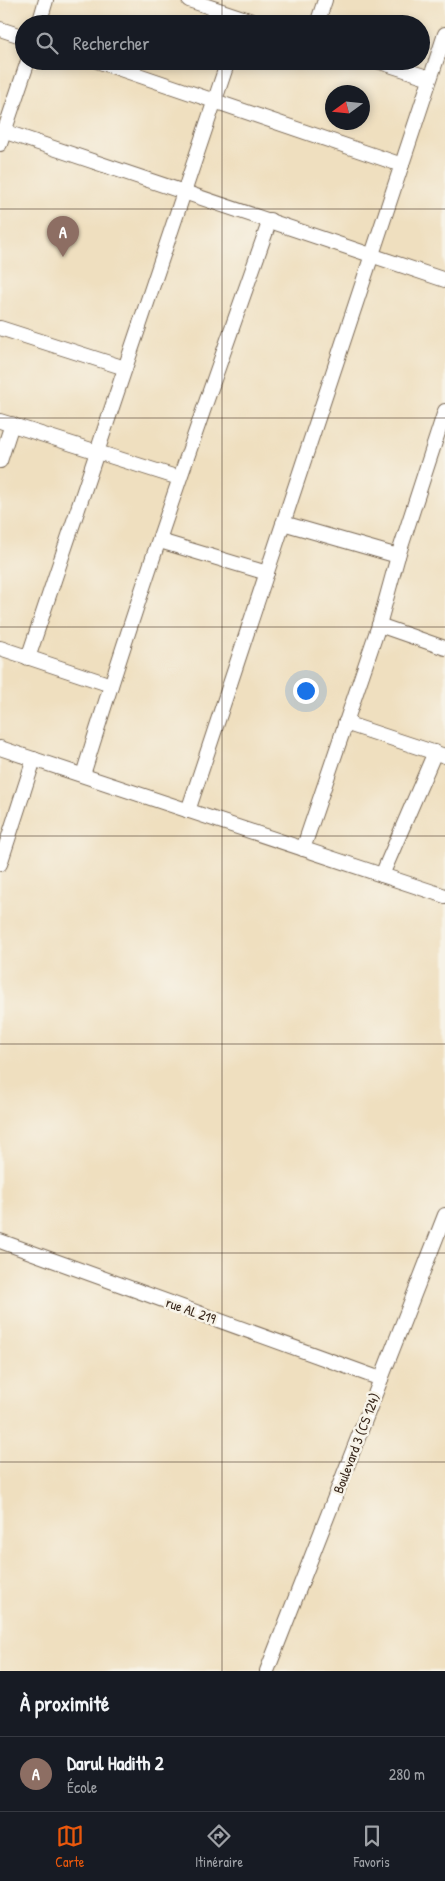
<!DOCTYPE html>
<html lang="fr">
<meta charset="utf-8">
<style>
:root{--surface:#171b24;--page:#20242c;--text:#f1f3f6;--muted:#9ea1a6;--line:#363941;--accent:#ea580c}
body{margin:0;font-family:"Patrick Hand",sans-serif;background:var(--page);color:var(--text)}
.compass{position:absolute;left:325px;top:85px;width:45px;height:45px;border-radius:50%;background:var(--surface);box-shadow:0 2px 8px #0003;rotate:255deg}
.you{position:absolute;left:305px;top:690px;width:18px;height:18px;margin:-12px;border:4px solid #fff;border-radius:50%;background:#1a73e8;box-shadow:0 0 0 8px #1a73e833}
.badge{display:grid;place-items:center;width:32px;height:32px;border-radius:50%;background:var(--accent);color:#fff;font-size:16px;font-weight:700}
.pin{position:absolute;translate:-50% -41px;filter:drop-shadow(0 1px 2px #0008)}
.pin::after{content:'';position:absolute;top:26px;width:18px;height:15px;background:inherit;clip-path:polygon(0 0,100% 0,50% 100%)}
.list{margin:0;padding:0;list-style:none}
h2{display:flex;justify-content:space-between;align-items:center;height:65px;margin:0;padding:0 20px;font-size:21px}
h2 small{font-size:16px;font-weight:400;color:var(--muted)}
.list li{display:grid;grid-template-columns:32px 1fr auto;gap:15px;align-items:center;box-sizing:border-box;height:75px;padding:0 20px;border-top:1px solid var(--line)}
.list b{display:block;font-size:19px;white-space:nowrap}
.list p{margin:0;font-size:16px;white-space:nowrap;color:var(--muted)}
.list em{font-size:16px;font-style:normal;color:var(--muted)}
.icon{flex:none;width:28px;height:28px;fill:none;stroke:currentColor;stroke-width:2;stroke-linecap:round;stroke-linejoin:round}
.map{position:relative;flex:none;width:445px;height:1671px;overflow:hidden}
.search{position:absolute;background:var(--surface);box-shadow:0 2px 8px #0003;left:15px;right:15px;top:15px;height:55px;display:flex;align-items:center;gap:12px;box-sizing:border-box;padding:0 18px;border-radius:28px;color:var(--muted);font-size:19px}
.sheet{height:140px;background:var(--surface)}
nav{display:flex;justify-content:space-around;align-items:center;box-sizing:border-box;height:70px;border-top:1px solid var(--line);background:var(--surface);font-size:14px;color:var(--muted)}
nav a{display:grid;justify-items:center;gap:2px}
nav .on{color:var(--accent)}
.map>svg:first-child{display:block}
.lines{fill:none;stroke-linecap:round;stroke-linejoin:round}
.street-casing{stroke:#7a6956;stroke-width:16}
.street{stroke:#fff;stroke-width:14}
.grid{fill:none;stroke:#3b2a1e;stroke-width:1;stroke-opacity:0.55}
.labels{text-anchor:middle;dominant-baseline:central;stroke-width:5;stroke-linejoin:round;paint-order:stroke}
.street-label{font-size:14px;fill:#3b2a1e;stroke:#f7f3e8}
</style>
<div class="map">
<svg width="445" height="1671" viewBox="0 0 445 1671">
<rect width="100%" height="100%" fill="#f7f3e8"/>
<filter id="ink" filterUnits="userSpaceOnUse"><feTurbulence type="fractalNoise" baseFrequency=".02" numOctaves="2"/><feDisplacementMap in="SourceGraphic" scale="10" xChannelSelector="R" yChannelSelector="G"/><feConvolveMatrix kernelMatrix="1 2 1 2 8 2 1 2 1" color-interpolation-filters="sRGB"/></filter>
<filter id="wash" filterUnits="userSpaceOnUse"><feTurbulence type="fractalNoise" baseFrequency=".0096" numOctaves="4" result="noise"/><feDisplacementMap in="SourceGraphic" scale="20" xChannelSelector="R" yChannelSelector="G"/><feGaussianBlur stdDeviation="1.12" result="paint"/><feColorMatrix in="noise" values="0 0 0 0 0 0 0 0 0 0 0 0 0 0 0 0 0 1.4 0 .05"/><feComposite in="paint" operator="in"/></filter>
<g filter="url(#wash)">
<rect width="100%" height="100%" fill="#efdfbf"/>
</g>
<g filter="url(#ink)">
<g class="lines">
<defs>
<g id="street">
<polyline points="189,0 261,24"/>
<polyline points="39,24 46,0"/>
<polyline points="317,24 325,0"/>
<polyline points="0,29 24,37"/>
<polyline points="97,61 402,165"/>
<polyline points="377,61 430,78"/>
<polyline points="0,130 445,280"/>
<polyline points="0,144 28,61"/>
<polyline points="0,328 125,368"/>
<polyline points="0,421 179,478"/>
<polyline points="0,461 12,424"/>
<polyline points="283,523 398,556"/>
<polyline points="160,541 267,573"/>
<polyline points="379,625 445,648"/>
<polyline points="0,648 111,685"/>
<polyline points="28,658 228,61"/>
<polyline points="345,723 445,756"/>
<polyline points="0,748 445,896"/>
<path d="M83 775C140 589 205 404 270 220"/>
<polyline points="188,811 445,34"/>
<polyline points="303,849 379,625 398,556 445,411"/>
<polyline points="0,864 34,759"/>
<polyline points="382,875 435,752"/>
<polyline points="0,1241 381,1379"/>
<polyline points="267,1671 445,1215"/>
</g>
</defs>
<use href="#street" class="street-casing"/>
<use href="#street" class="street"/>
</g>
</g>
<path class="grid" d="M222 0V24M222 61V1671M0 209H445M0 418H445M0 627H445M0 836H445M0 1044H445M0 1253H445M0 1462H445"/>
<g class="labels">
<g class="street-label">
<text transform="translate(191 1310) rotate(20)">rue AL 219</text>
<text transform="translate(356 1443) rotate(-69)">Boulevard 3 (CS 124)</text>
</g>
</g>
</svg>
<svg class="compass" viewBox="-18 -18 36 36"><path d="M0-13l5 13h-10z" fill="#e53935"/><path d="M0 13l5-13h-10z" fill="#9ea1a6"/></svg>
<div class="you"></div>
<div class="pin badge" style="left:63px;top:257px;background:#8d6e63">A</div>
<div class="search"><svg class="icon" aria-label="search" viewBox="0 0 24 24"><circle cx="10" cy="10" r="6"/><path d="M15 15l6 6"/></svg>Rechercher</div>
</div>
<section class="sheet">
<h2>À proximité<small></small></h2>
<ul class="list">
<li><span class="badge" style="background:#8d6e63">A</span><div><b>Darul Hadith 2</b><p>École</p></div><em>280 m</em></li>
</ul>
</section>
<nav>
<a class="on"><svg class="icon" aria-label="map" viewBox="0 0 24 24"><path d="M3 6l6-2 6 2 6-2v14l-6 2-6-2-6 2zM9 4v14M15 6v14"/></svg>Carte</a>
<a><svg class="icon" aria-label="directions" viewBox="0 0 24 24"><path d="M12 3l9 9-9 9-9-9zM9 14v-3h6M13 9l2 2-2 2"/></svg>Itinéraire</a>
<a><svg class="icon" aria-label="saved" viewBox="0 0 24 24"><path d="M7 4h10v16l-5-4-5 4z"/></svg>Favoris</a>
</nav>
